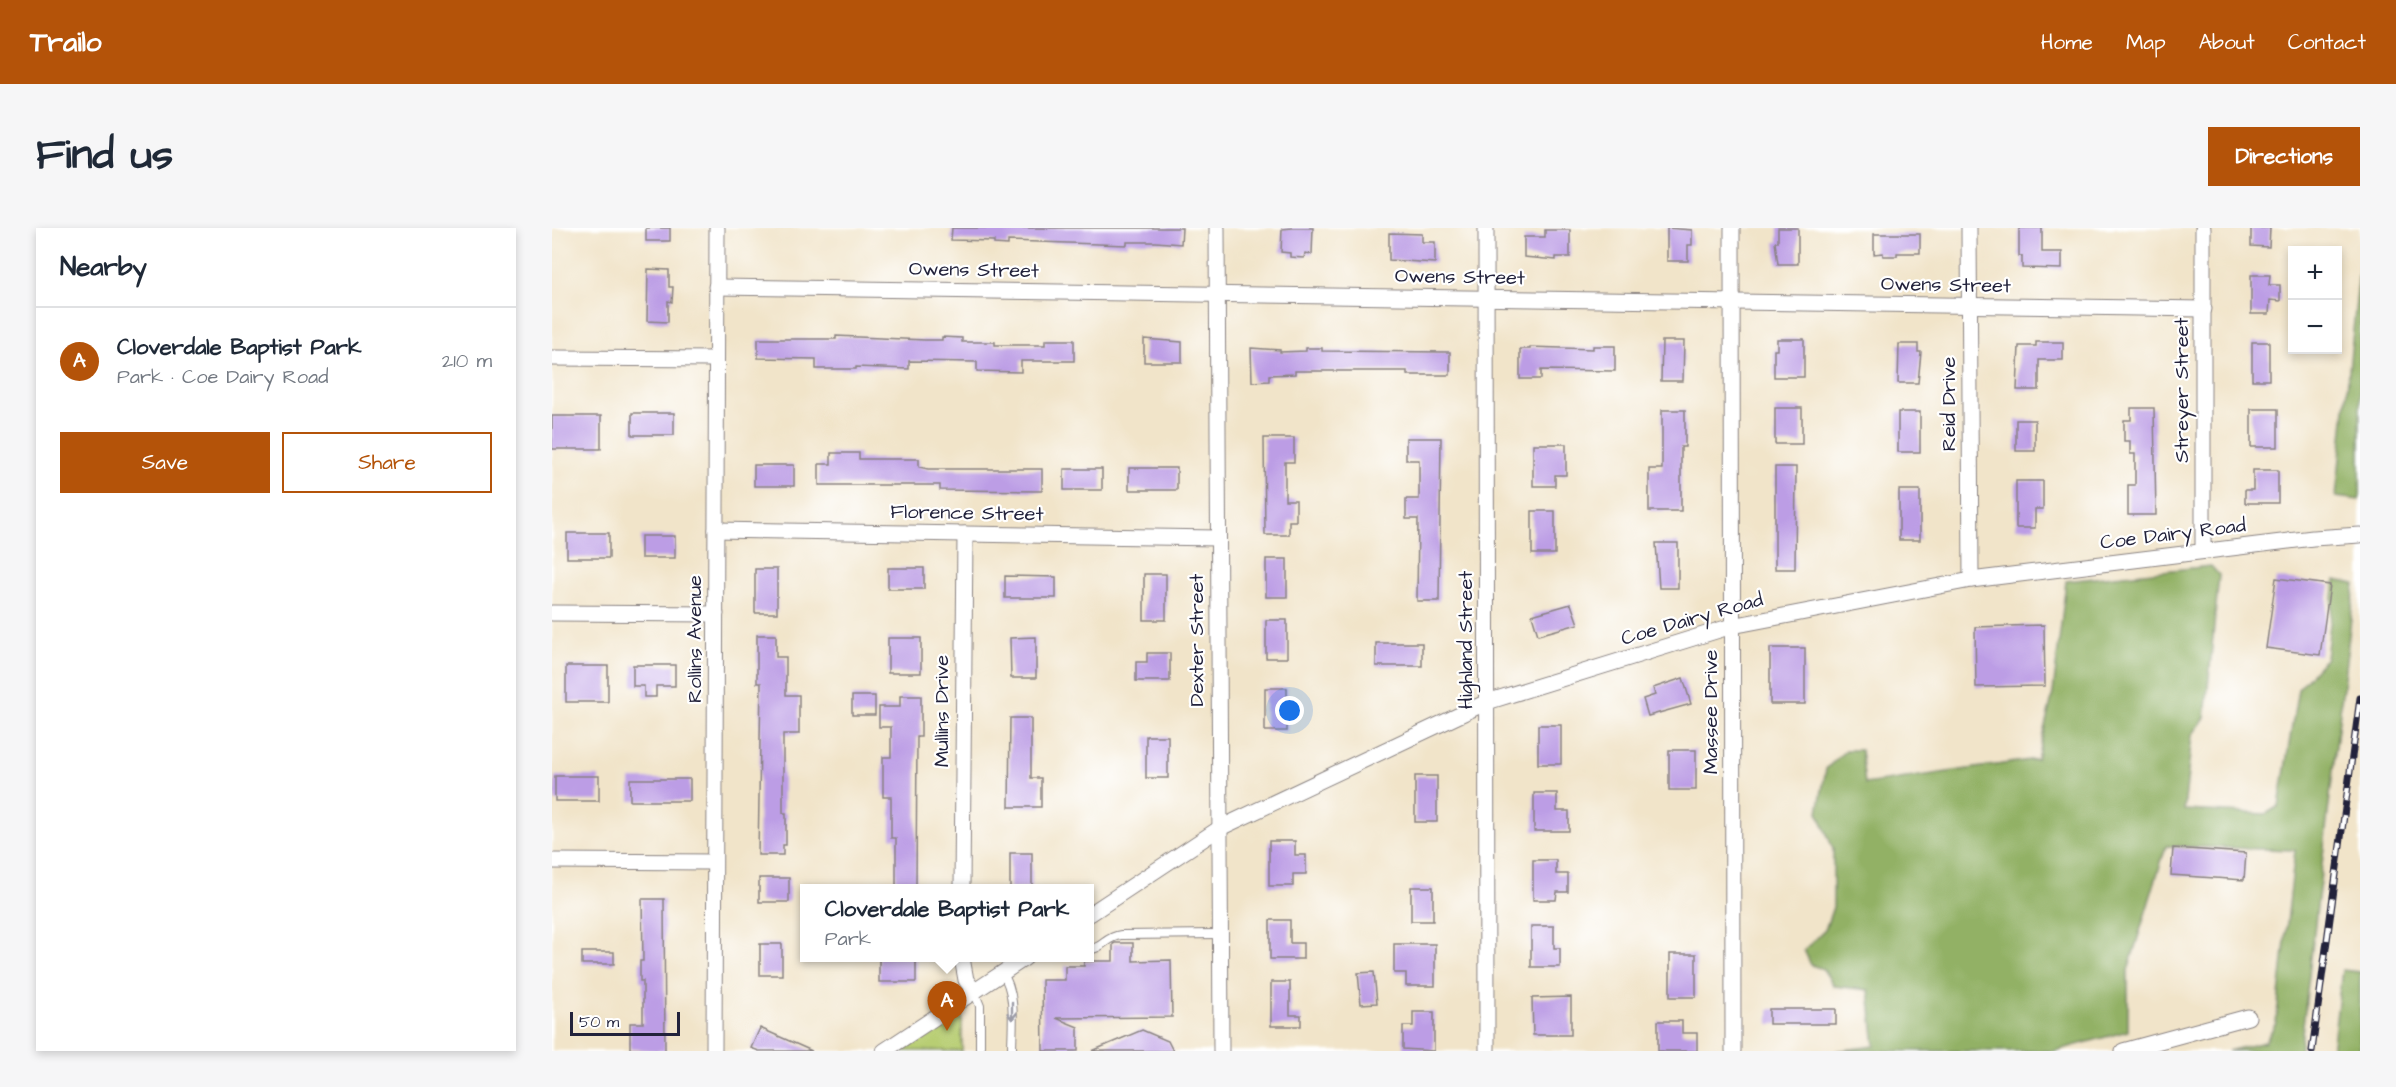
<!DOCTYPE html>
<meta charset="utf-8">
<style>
:root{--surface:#fff;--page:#f6f6f7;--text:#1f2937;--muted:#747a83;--line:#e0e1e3;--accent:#b45309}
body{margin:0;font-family:"Architects Daughter",sans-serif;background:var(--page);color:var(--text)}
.controls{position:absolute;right:18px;top:18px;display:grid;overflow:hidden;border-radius:0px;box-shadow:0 3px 9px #0003}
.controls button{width:54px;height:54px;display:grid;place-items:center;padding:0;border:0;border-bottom:2px solid var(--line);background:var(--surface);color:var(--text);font:30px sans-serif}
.scale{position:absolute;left:18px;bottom:15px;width:110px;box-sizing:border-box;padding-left:6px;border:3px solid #22223b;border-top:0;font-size:16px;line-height:21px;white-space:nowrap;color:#22223b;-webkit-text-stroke:4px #fff;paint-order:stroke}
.you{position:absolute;left:738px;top:483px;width:21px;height:21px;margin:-15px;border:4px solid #fff;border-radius:50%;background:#1a73e8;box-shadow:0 0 0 9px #1a73e833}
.badge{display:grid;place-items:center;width:39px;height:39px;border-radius:50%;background:var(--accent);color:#fff;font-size:20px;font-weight:700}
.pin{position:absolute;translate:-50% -50px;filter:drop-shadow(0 2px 3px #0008)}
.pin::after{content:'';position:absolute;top:32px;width:21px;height:18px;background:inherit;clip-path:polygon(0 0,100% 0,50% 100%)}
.popup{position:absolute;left:248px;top:656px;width:294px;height:78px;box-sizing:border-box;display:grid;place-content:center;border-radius:0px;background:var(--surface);filter:drop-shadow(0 2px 4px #0005);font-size:20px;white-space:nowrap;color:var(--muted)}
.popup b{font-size:22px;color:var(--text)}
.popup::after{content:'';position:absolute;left:50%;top:100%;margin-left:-12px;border:12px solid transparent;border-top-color:var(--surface)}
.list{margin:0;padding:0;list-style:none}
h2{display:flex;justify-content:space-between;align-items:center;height:78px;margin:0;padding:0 24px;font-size:26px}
h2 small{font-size:20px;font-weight:400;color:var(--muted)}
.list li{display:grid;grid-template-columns:39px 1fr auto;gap:18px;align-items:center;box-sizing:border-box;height:108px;padding:0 24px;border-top:2px solid var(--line)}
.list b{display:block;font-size:22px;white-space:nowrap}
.list p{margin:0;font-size:20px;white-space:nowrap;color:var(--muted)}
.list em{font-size:20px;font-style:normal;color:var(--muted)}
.actions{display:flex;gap:12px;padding:18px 24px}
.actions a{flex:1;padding:14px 0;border:2px solid var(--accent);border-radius:0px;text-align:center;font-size:21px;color:var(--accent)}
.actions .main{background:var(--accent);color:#fff}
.map{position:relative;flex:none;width:1808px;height:823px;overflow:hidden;border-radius:0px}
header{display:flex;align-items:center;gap:36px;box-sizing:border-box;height:84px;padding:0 30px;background:var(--accent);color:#fff}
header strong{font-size:28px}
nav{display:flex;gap:33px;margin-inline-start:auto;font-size:21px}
.intro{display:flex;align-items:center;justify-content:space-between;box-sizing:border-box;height:144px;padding:0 36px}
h1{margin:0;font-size:42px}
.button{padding:15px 27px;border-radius:0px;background:var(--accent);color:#fff;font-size:21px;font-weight:700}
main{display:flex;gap:36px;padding:0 36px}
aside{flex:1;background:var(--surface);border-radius:0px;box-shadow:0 3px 9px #0003}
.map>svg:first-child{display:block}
.green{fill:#b8ce73;stroke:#6d7857;stroke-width:1.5}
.forest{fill:#92b165;stroke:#5a6a50;stroke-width:1.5}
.building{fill:#bc9de5}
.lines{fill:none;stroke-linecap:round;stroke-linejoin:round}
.service-casing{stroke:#8a8382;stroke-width:10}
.minor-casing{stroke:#8a8382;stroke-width:17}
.service{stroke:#fff;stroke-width:8}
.minor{stroke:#fff;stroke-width:15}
.rail-casing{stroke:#22223b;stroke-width:7}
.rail{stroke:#fff;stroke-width:4.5;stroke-dasharray:14;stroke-linecap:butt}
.oneway{stroke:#9c9ca7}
.labels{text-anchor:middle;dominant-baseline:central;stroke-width:4.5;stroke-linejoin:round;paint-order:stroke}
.street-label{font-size:20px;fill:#22223b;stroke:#fff}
</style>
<header>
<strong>Trailo</strong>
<nav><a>Home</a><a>Map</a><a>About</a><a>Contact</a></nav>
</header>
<div class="intro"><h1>Find us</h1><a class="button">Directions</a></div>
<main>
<aside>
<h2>Nearby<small></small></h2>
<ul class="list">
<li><span class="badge">A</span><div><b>Cloverdale Baptist Park</b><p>Park · Coe Dairy Road</p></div><em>210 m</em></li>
</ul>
<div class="actions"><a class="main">Save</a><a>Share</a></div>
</aside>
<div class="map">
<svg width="1808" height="823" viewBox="0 0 1808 823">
<rect width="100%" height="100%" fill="#fff"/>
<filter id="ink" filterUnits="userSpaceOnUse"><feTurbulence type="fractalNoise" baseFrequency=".0167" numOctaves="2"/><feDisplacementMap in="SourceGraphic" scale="12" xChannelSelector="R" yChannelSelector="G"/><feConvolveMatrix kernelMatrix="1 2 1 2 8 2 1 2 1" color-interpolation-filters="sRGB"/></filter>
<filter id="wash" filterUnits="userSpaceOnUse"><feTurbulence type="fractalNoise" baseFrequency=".008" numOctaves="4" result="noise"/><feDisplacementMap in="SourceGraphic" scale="24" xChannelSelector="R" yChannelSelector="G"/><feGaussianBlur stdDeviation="1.35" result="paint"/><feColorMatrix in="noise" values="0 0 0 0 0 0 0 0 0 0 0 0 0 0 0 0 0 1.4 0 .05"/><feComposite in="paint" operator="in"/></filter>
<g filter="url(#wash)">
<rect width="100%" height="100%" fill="#f1e4c9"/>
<polygon class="green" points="410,783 410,823 350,823"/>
<g class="forest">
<polygon points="1808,34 1808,267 1807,272 1784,269"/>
<polygon points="1659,338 1667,347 1653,490 1640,507 1632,582 1714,586 1727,578 1746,461 1774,430 1783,352 1803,356 1748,823 1676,823 1713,814 1724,795 1743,622 1614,618 1576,742 1576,803 1503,823 1284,823 1323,818 1317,762 1282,758 1271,741 1259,737 1252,722 1273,702 1281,679 1281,621 1266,584 1274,541 1294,522 1309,522 1313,556 1485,531 1501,465 1514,353"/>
<polygon points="1790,742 1808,744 1808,823 1780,823"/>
</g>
<g id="blocks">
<g class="building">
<rect x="94" y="0" width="24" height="13"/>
<polygon points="400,0 630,0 629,16 604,14 575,14 575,17 456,13 456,17 442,16 442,13 399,12"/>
<polygon points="740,0 761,0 760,26 753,25 752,30 738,29 738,25 729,24 730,1"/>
<polygon points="1115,0 1140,2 1140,17 1136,17 1136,33 1115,33"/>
<polygon points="1226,0 1246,0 1246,36 1226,36 1223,14 1226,14"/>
<polygon points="1467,0 1490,0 1490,24 1510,24 1510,41 1470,40 1470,28 1467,28"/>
<polygon points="1699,0 1718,0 1717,19 1699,18"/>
<polygon points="993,2 1018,2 1018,29 1004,29 1004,32 972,29 972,9 993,9"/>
<polygon points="837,5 870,6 870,14 883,14 883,35 837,32"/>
<polygon points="1322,6 1368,6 1368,25 1345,25 1345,28 1331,28 1331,25 1322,26"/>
<polygon points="96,41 117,42 117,59 121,59 120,74 116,73 116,94 95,93"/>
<polygon points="1699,47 1718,47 1717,57 1728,57 1728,73 1718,72 1717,86 1699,86"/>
<polygon points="284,108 373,112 390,112 390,109 410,110 410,114 443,114 443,117 493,117 493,112 522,112 522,133 469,133 469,144 425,143 425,134 357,133 357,141 304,139 304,141 264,141 264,131 206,130 206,111 284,111"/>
<polygon points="592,111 630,114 630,134 592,134"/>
<polygon points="1225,111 1252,111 1252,149 1222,149 1222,122 1225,122"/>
<polygon points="1110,113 1132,113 1131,153 1109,153"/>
<polygon points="1484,114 1511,114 1511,132 1487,132 1487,162 1465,162 1467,118 1484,118"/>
<rect x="1700" y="114" width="17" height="38"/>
<polygon points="1347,116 1366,116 1366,124 1369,124 1366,155 1346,155"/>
<polygon points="1041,118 1063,118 1063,143 989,142 989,151 968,151 968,121 978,121 978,119 1041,121"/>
<polygon points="699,120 728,122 728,124 754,123 754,120 770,120 770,123 898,124 898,147 855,147 855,143 743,143 743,146 717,147 717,153 700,154"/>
<rect x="1223" y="180" width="27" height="36"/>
<polygon points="1579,180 1602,180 1604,287 1576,287 1576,257 1583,257 1583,226 1578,226 1578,213 1572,213 1572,192 1579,192"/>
<rect x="1699" y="181" width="27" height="38"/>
<polygon points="1110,182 1133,182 1133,219 1129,219 1129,283 1097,283 1097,241 1110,241"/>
<rect x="1346" y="184" width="22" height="40"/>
<rect x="80" y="185" width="42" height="22"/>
<rect x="0" y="188" width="49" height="33"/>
<rect x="1464" y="192" width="19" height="31"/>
<polygon points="712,210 742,210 742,234 733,234 733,272 744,272 744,293 737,293 737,307 713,307"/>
<polygon points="854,210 889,210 887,373 865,373 866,291 854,291 854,271 867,271 867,232 854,232"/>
<polygon points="981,216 1014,216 1014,247 1003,247 1003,258 981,258"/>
<polygon points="279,225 307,225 307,231 367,231 367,239 376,241 490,241 490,263 388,262 388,257 267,257 267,236 279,236"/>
<rect x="202" y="237" width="40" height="21"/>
<polygon points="1223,239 1244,239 1243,341 1223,341"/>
<rect x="577" y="240" width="48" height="22"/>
<rect x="512" y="241" width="38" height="21"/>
<polygon points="1701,242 1726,242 1726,275 1693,275 1693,262 1701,262"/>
<polygon points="1464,253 1491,253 1491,281 1483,281 1483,300 1464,300"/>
<rect x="1347" y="262" width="21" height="50"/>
<rect x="980" y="283" width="23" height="43"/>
<rect x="15" y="305" width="42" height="25"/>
<rect x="89" y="308" width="34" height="22"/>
<polygon points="1104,315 1126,315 1126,360 1107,360"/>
<rect x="714" y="331" width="21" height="38"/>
<rect x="336" y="340" width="36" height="21"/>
<rect x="203" y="341" width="22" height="44"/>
<rect x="592" y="346" width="22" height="46"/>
<polygon points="453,348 504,349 504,370 453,370"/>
<polygon points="1724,350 1778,357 1768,427 1714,420"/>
<polygon points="1019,376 1026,396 986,407 980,387"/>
<rect x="714" y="392" width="21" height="38"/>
<polygon points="1492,397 1493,458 1424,459 1423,399"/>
<polygon points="205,407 224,407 224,429 234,429 234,467 247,467 247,506 231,506 231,585 234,585 234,617 231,617 231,627 206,627 209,455 205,455"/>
<polygon points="484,409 484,450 459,450 458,410"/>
<rect x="336" y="410" width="33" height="35"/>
<rect x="824" y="415" width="46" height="23"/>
<rect x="1218" y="420" width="35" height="56"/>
<polygon points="595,425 618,425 618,453 584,453 584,434 595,434"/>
<polygon points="81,437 123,437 123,458 104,458 104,469 92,469 92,458 81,458"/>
<rect x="14" y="438" width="42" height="36"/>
<polygon points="1131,450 1139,476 1096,488 1091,471 1103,467 1101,460"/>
<rect x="713" y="460" width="22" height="43"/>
<rect x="300" y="468" width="23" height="19"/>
<polygon points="348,468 369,468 369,509 365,509 364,660 344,660 344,610 339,610 339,569 331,569 331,529 339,529 339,499 327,499 327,479 348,479"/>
<polygon points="458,490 479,490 479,550 489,550 489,579 457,579"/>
<rect x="986" y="497" width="23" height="39"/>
<rect x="594" y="508" width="22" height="42"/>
<rect x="1117" y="522" width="27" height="40"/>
<rect x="3" y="548" width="44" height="25"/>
<rect x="863" y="548" width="22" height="46"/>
<rect x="78" y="551" width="60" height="22"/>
<polygon points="982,565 1005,565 1005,583 1017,583 1017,603 982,603"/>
<polygon points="717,613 743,613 743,627 754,627 754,646 741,646 741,658 717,658"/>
<polygon points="1621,620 1694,625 1692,652 1619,647"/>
<rect x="458" y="625" width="22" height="35"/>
<polygon points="981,632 1004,632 1004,646 1016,646 1016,664 1005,664 1004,672 981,672"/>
<rect x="207" y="650" width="30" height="24"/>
<rect x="859" y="659" width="22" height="34"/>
<polygon points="90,671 112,671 113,823 78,821 78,795 91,795 91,753 88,753 88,733 91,733"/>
<polygon points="718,692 738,692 738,715 751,715 751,731 718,731"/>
<polygon points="979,698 1002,698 1002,720 1008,720 1008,739 979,739"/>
<polygon points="563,715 581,715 581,733 619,732 620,789 504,790 526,799 526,823 491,823 490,752 513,752 513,738 532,738 532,733 561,733 561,716"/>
<rect x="208" y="716" width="22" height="31"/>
<polygon points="842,716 883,716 883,758 854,758 854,745 842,745"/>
<rect x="30" y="724" width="32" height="12"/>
<rect x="1118" y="726" width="26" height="43"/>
<rect x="327" y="729" width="37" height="25"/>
<polygon points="822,744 825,775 809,776 806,745"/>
<polygon points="719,754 738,754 738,787 749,787 749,798 719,798"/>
<polygon points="1019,769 1019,807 981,807 980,770"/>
<rect x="1217" y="781" width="67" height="15"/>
<polygon points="861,784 882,784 882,823 851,821 851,798 861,798"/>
<polygon points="1106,793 1130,793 1130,805 1145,805 1145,823 1106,823"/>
<polygon points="208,800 260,823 207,823 199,820"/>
<polygon points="590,802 616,813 621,823 540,823"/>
</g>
</g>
</g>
<g filter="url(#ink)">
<use href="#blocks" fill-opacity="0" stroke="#8a8382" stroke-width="1.5"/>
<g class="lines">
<defs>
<g id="service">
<path d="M538 721C550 721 553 709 569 707L668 706"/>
<path d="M450 744C465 766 460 798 460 823"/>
<polyline points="422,763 428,778 428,823"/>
</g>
<g id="minor">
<polyline points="665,0 669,823"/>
<polyline points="934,0 935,823"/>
<polyline points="1180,0 1181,823"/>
<polyline points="1417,0 1419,352"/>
<polyline points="164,59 1652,81"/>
<polyline points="0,130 164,131"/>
<polyline points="164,302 665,310"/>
<polyline points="1651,323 1651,0"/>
<polyline points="0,385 164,386"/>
<polyline points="0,633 162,634"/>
<polyline points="410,660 413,306"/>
<polyline points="538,686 668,600 935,474 1180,398 1419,352 1761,310 1808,307"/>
<polyline points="410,730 414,752 422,763"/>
<polyline points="162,823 165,0"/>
<polyline points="332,823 473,730"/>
<polyline points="1571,823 1696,789"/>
</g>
</defs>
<use href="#service" class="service-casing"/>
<use href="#minor" class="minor-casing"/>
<use href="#service" class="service"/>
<use href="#minor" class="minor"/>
<defs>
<polyline id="rail" points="1760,823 1808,470"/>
</defs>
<use href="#rail" class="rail-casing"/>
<use href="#rail" class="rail"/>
</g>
<defs><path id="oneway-shaft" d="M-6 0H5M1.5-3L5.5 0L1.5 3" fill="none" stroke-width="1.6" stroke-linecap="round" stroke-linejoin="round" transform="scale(1.5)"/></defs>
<use class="oneway" href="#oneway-shaft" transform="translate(460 783) rotate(90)"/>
</g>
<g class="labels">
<g class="street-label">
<text transform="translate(422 42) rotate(1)">Owens Street</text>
<text transform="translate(908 49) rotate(1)">Owens Street</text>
<text transform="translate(1394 57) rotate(1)">Owens Street</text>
<text transform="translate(1630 162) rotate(-90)">Streyer Street</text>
<text transform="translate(1397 176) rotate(-90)">Reid Drive</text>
<text transform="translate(415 285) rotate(1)">Florence Street</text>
<text transform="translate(1621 306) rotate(-7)">Coe Dairy Road</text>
<text transform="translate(1140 391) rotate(-16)">Coe Dairy Road</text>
<text transform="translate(143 411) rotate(-90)">Rollins Avenue</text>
<text transform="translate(645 412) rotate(-90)">Dexter Street</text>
<text transform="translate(914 412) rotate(-90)">Highland Street</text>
<text transform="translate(390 483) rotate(-90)">Mullins Drive</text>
<text transform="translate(1159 484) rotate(-90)">Massee Drive</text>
</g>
</g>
</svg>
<div class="controls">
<button>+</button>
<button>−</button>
</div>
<div class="scale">50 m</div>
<div class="you"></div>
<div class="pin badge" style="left:395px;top:803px">A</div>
<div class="popup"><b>Cloverdale Baptist Park</b>Park</div>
</div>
</main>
